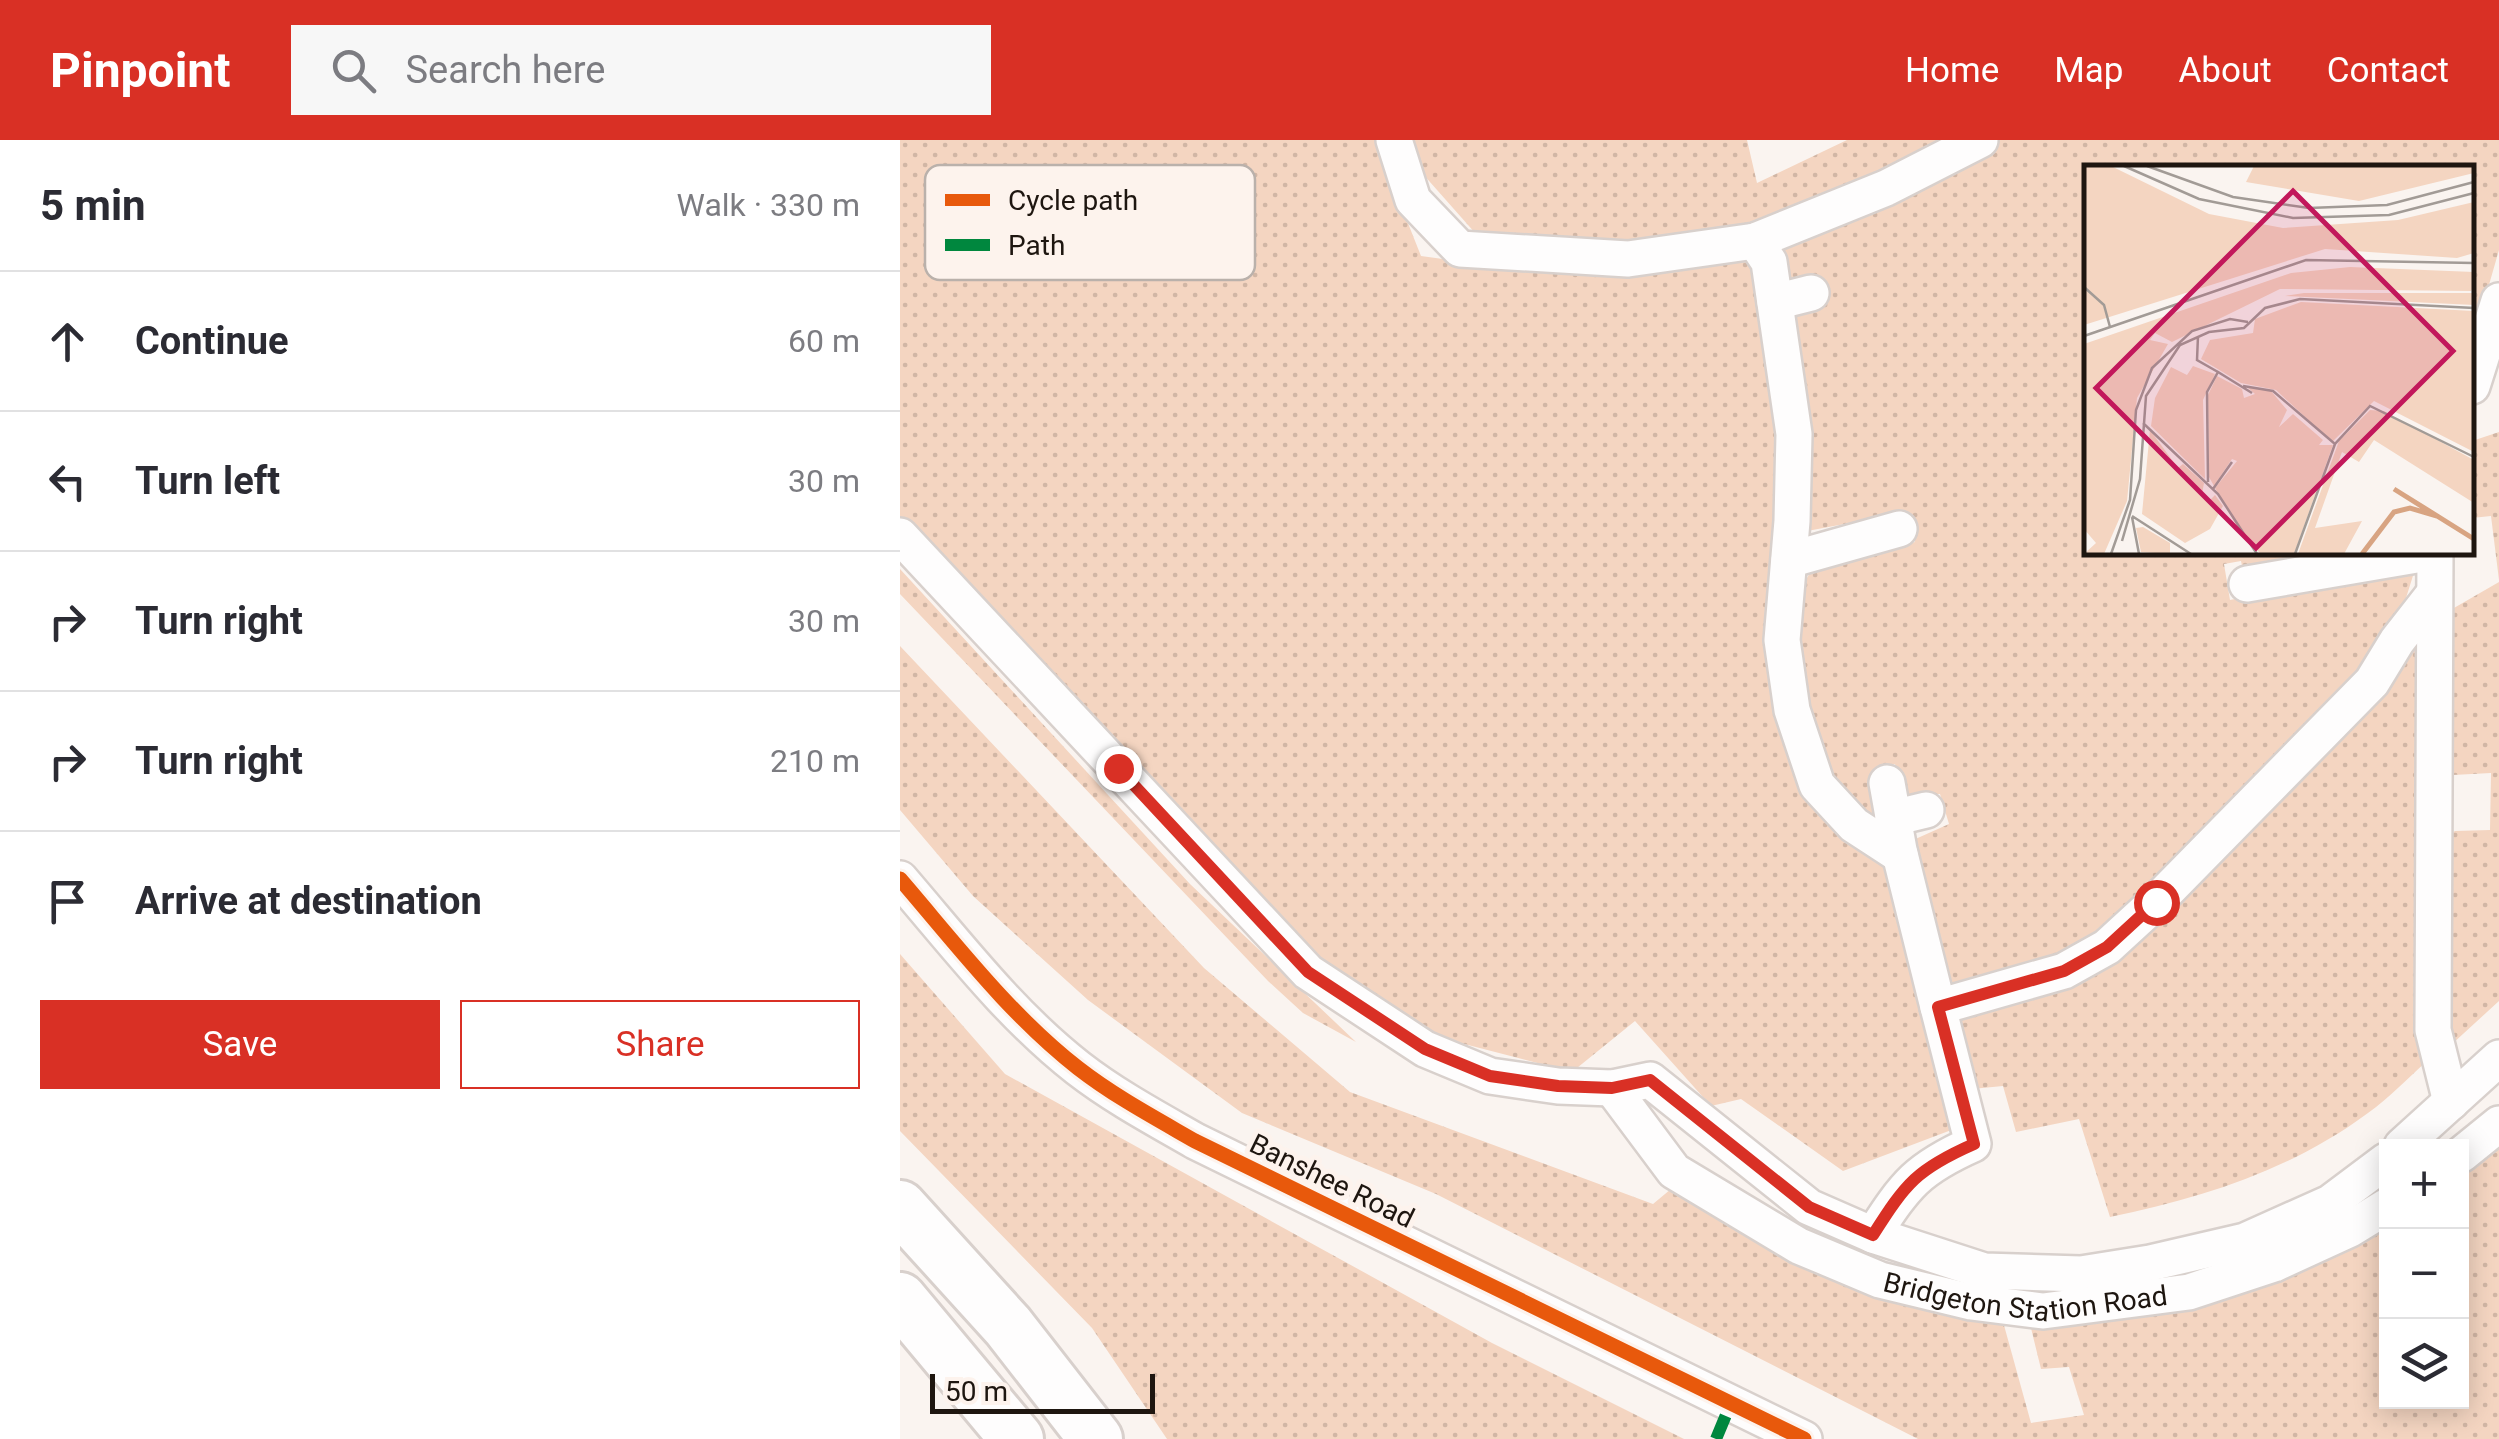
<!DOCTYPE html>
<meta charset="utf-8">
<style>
:root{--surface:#fff;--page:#f7f7f7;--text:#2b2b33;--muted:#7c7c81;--line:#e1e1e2;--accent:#d93025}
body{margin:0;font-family:Roboto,sans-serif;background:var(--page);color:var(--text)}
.controls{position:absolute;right:30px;bottom:30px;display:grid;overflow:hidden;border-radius:0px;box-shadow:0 5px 25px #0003}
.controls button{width:90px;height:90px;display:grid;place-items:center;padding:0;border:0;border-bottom:2px solid var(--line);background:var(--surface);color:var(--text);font:50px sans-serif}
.scale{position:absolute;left:30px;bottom:25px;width:225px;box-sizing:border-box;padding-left:10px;border:5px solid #1e1610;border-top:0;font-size:28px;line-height:35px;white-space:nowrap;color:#1e1610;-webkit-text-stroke:8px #fdf3ed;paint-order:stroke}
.stop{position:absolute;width:30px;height:30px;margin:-22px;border:8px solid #d93025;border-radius:50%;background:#fff}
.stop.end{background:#d93025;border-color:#fff;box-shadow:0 2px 10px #0008}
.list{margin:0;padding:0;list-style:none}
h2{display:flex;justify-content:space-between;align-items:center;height:130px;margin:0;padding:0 40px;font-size:42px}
h2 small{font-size:32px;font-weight:400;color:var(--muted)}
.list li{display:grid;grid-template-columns:65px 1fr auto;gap:30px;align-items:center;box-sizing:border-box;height:140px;padding:0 40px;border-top:2px solid var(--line)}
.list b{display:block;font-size:38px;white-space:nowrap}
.list em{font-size:32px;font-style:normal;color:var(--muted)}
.actions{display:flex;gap:20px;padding:30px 40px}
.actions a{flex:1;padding:22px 0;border:2px solid var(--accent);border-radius:0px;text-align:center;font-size:35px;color:var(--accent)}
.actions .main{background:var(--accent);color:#fff}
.icon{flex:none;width:55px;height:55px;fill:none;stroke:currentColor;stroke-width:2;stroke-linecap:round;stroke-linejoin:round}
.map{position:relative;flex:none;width:1599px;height:1299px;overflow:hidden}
header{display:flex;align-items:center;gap:60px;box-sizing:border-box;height:140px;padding:0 50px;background:var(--accent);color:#fff}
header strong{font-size:48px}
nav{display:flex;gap:55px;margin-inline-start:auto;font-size:35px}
.search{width:700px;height:90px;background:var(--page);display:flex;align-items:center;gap:25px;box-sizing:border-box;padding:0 35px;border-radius:0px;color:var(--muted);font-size:38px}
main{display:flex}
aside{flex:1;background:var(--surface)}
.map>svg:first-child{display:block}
.grass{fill:url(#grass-dots)}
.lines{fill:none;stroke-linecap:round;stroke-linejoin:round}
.minor-casing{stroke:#d8d0cc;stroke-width:40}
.highway-casing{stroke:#d8d0cc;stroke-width:58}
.minor{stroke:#fefdfd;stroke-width:35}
.highway{stroke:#fefdfd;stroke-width:52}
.quiet{stroke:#00873e;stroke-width:12;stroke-dasharray:25 12;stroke-linecap:butt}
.cycleway-casing{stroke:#fdf3ed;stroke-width:21}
.cycleway{stroke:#e8590c;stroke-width:15}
.route{stroke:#d93025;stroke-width:12}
.labels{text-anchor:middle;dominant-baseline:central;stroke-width:10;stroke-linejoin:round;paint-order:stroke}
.street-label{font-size:28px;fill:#1e1610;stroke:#fdf3ed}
.inset-river{fill:none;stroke:#d8a482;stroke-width:5}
.inset-road{fill:none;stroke:#a29b96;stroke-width:2.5}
.view{fill:#c2185b;fill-opacity:0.15;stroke:#c2185b;stroke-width:5}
.inset-edge{fill:none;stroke:#1e1610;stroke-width:5}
.key{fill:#fdf3ed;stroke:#bab1ab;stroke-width:2.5}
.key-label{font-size:28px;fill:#1e1610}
</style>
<header>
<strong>Pinpoint</strong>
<div class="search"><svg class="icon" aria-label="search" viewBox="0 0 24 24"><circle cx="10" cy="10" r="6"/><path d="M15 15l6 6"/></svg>Search here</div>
<nav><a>Home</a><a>Map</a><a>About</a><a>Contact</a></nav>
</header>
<main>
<aside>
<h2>5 min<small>Walk · 330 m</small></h2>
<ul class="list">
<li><svg class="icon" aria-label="ahead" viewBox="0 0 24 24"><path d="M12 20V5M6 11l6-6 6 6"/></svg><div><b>Continue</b></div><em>60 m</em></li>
<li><svg class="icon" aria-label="left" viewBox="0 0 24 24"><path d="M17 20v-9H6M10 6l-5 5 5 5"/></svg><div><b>Turn left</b></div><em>30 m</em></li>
<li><svg class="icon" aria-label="right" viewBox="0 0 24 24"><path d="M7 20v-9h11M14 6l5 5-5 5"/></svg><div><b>Turn right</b></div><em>30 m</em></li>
<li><svg class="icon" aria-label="right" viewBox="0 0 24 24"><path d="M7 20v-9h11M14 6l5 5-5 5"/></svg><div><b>Turn right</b></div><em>210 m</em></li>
<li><svg class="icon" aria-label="arrive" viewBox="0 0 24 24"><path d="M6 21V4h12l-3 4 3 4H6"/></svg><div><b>Arrive at destination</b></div></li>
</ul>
<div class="actions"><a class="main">Save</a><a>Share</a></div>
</aside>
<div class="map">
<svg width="1599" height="1299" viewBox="0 0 1599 1299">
<defs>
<pattern id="grass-dots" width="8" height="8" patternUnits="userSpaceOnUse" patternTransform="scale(2.5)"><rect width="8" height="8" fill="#f4d5c1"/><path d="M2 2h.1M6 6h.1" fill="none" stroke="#d1b6a5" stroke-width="1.8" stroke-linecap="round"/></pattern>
</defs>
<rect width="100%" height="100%" fill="#faf4f0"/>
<g class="grass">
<polygon points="0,0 475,0 521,116 601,127 752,130 857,121 881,296 880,376 866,469 875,558 990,726 1054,989 943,1031 841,959 811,966 735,881 672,932 518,892 416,818 369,774 0,379"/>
<polygon points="514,0 847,0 857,43 947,0 1063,0 826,95 670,103 576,94 522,33"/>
<polygon points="1096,0 1599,0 1599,110 1572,204 1572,28 1186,28 1186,412 1488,413 1344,435 1341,421 1324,424 1330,460 1517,423 1500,477 1458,538 1336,663 1175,815 1058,852 1043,841 1011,701 1049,684 1040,654 1002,655 995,624 977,631 983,689 930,643 900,574 896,457 911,431 1015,402 1008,372 902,392 886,167 926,162 921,139 887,146 870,104"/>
<polygon points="1599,292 1599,440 1591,376 1572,378 1572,301"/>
<polygon points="0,429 290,744 456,902 403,873 368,841 0,454"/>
<polygon points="1599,442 1599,861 1551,905 1542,699 1555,691 1590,690 1591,633 1553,635 1543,627 1547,472"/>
<path d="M1524 487 1527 921C1508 938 1489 958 1468 973 1391 1030 1303 1058 1210 1077L1179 979 1116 992 1103 946 1072 949 1057 873 1172 840Z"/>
<polygon points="0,506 304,828 450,952 753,1064 771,1049 1102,1178 1131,1283 1184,1275 1169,1227 1141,1229 1130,1184 1222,1179 1353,1151 1411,1125 1486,1080 1486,1262 1562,1262 1562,1023 1599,992 1599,1299 1018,1299 536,1054 342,973 188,860 73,756 0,670"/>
<polygon points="0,814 105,934 592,1203 784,1299 267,1299 192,1188 0,991"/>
</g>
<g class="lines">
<defs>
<g id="minor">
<polyline points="494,0 513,60 560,109 728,119 855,101 986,48 1080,0"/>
<polyline points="855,101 869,122 894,294 892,381 882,500 892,570 917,645 954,685 1000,715"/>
<polyline points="875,162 911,153"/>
<polyline points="1572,246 1599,161"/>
<polyline points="0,396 408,832 525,909 590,936 658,946 712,948 750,940 909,1067 973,1095 1084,1131 1181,1134 1250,1123 1345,1101 1430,1063 1486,1021"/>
<polyline points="1535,412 1533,890 1551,962"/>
<polyline points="889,420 999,389"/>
<polyline points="1347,444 1534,412"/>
<polyline points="987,643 999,710 1038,867 1164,831 1207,807 1256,762 1472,542 1497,501 1533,455"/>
<polyline points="993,678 1026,670"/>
<path d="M0 739C56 804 110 875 178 928 214 956 255 978 295 1001L904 1299"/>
<path id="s1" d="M712 948 774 1031 899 1106 980 1140 1071 1162 1143 1171 1289 1152 1374 1124 1450 1089 1486 1067"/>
<polyline points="1502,1006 1599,918"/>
<polyline points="1562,1014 1599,984"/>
<path d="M973 1095C1006 1044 1017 1029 1073 1004L1038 867"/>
</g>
<g id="highway">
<polyline points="0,1067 108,1186 196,1299"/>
<polyline points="0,1159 117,1299"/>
</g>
</defs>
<use href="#minor" class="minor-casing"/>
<use href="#highway" class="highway-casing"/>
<use href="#minor" class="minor"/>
<use href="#highway" class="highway"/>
<polyline class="quiet" points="816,1299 831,1263"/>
<defs>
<path id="cycleway" d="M0 739C56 804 110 875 178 928 214 956 255 978 295 1001L904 1299"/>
</defs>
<use href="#cycleway" class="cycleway-casing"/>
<use href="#cycleway" class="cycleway"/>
</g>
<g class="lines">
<path class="route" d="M218 628 408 832 525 909 590 936 658 946 712 948 750 940 909 1067 973 1095C1006 1043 1017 1029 1074 1004L1038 867 1164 831 1207 807 1256 762"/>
</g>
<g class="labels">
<g class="street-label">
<text transform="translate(432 1041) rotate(26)">Banshee Road</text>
<text stroke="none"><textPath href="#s1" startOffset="485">Bridgeton Station Road</textPath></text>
</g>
</g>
<g transform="translate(1184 25)">
<rect width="390" height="390" fill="#faf4f0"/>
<path d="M0 1H27L125 49 199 63 314 55 390 37V88L373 93 241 84 0 160ZM170 1H390V8L275 36 162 17ZM266 102 390 107V121L387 126 196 124 88 177 71 168 66 175 84 179 53 233 43 336 20 389H0L12 378 0 364V179L207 108ZM220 128H390V140L201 131ZM217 137 390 146V287L290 236 248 277 192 225 157 218 117 194 126 175 169 168 171 154ZM109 201 131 209 119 235 121 314 67 261 71 233 87 202 103 210ZM133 211 158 224 160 233 171 229 163 222 187 226 203 245 195 262 209 249 239 275 235 280H249L210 389H177L158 370 131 323 153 296 148 294 130 321 125 312 124 230ZM286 245 300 246 390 295V338L290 275 275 297 258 287 231 363 278 356 260 389H214L255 276ZM66 265 94 303 99 299 120 318 118 329 126 335 131 330 139 341 126 364 101 378 58 349ZM59 362 86 378V389L57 387 52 363Z" fill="#f4d5c1"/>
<path class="inset-river" d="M310 324 390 374M278 389 310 347 326 343 353 351"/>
<path class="inset-road" d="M40 1 115 34 209 53 305 50 390 28M63 1 149 32 225 43 303 40 390 17M0 122 20 140 26 162M0 171 222 95 390 98M114 171 113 195 134 207M159 221 189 226 251 279M59 258 134 329 173 389M124 317 123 227 134 207 168 228M129 324 148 297M48 351 107 389M48 352 55 389M38 376 56 314 62 231 96 180 125 167 160 163 181 143 216 134 390 143M27 389 46 335 52 245 68 203 108 166 146 154 164 157M211 389 251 279 286 241 390 292"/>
<path class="view" d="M209 26 369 186 172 383 12 223Z"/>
<rect width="390" height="390" class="inset-edge"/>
</g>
<rect x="25" y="25" width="330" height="115" rx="15" class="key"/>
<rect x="45" y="54" width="45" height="12" fill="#e8590c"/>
<rect x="45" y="99" width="45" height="12" fill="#00873e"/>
<g class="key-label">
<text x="108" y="70">Cycle path</text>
<text x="108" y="115">Path</text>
</g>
</svg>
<div class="controls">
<button>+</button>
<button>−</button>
<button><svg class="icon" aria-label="layers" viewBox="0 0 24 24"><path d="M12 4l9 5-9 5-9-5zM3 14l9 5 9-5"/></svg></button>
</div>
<div class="scale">50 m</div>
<div class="stop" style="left:1256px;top:762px"></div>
<div class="stop end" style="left:218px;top:628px"></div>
</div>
</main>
